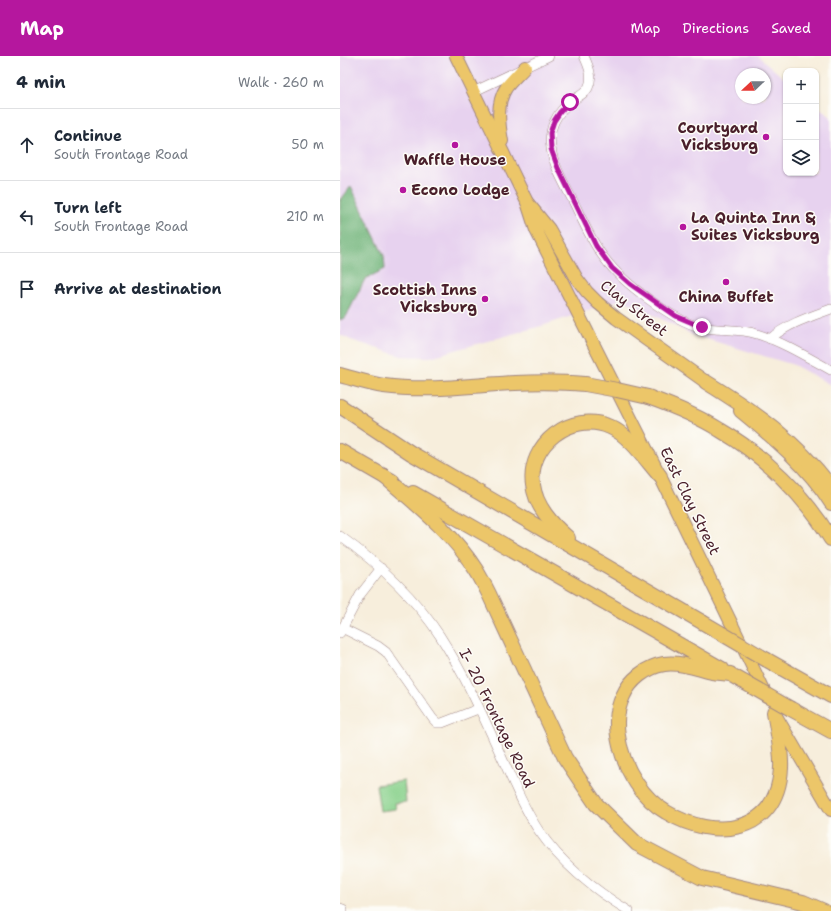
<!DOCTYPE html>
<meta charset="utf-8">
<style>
:root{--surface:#fff;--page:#f2f2f3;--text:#1f2937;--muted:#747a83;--line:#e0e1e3;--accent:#b5179e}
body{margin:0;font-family:"Shantell Sans",sans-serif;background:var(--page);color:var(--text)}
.controls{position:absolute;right:12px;top:12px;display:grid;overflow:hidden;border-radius:8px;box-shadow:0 1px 3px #0004}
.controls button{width:36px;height:36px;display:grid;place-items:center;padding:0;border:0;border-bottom:1px solid var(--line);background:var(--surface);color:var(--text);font:20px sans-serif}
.compass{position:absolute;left:395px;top:12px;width:36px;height:36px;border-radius:50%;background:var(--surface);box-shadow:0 1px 3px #0004;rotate:248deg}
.stop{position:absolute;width:12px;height:12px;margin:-9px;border:3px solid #b5179e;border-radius:50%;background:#fff}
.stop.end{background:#b5179e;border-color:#fff;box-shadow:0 1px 4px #0008}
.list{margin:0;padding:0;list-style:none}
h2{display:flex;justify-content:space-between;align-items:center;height:52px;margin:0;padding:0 16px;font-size:17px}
h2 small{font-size:13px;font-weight:400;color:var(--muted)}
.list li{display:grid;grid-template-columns:26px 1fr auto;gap:12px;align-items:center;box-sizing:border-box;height:72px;padding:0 16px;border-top:1px solid var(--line)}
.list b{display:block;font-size:15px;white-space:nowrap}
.list p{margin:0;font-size:13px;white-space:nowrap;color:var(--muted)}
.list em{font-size:13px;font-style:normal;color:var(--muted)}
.icon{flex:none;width:22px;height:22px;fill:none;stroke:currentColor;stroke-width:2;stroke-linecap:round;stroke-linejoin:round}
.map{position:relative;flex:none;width:491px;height:855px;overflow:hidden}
header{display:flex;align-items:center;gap:24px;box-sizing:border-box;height:56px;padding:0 20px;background:var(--accent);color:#fff}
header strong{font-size:19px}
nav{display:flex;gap:22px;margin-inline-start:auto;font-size:14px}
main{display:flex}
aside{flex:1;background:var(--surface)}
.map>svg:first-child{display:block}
.built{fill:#e7d2ef;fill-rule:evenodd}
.green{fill:#89d18c;stroke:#6a785c}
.forest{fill:#6eb378;stroke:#5c6952}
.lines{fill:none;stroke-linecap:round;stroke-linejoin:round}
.minor-casing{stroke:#a08684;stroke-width:10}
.major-casing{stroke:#a08684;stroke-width:14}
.highway-casing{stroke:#a08684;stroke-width:16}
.minor{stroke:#fff;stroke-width:9}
.major{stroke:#ecc669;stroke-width:12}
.highway{stroke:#ecc669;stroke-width:14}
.highway-bridge-casing{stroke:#a08684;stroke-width:16;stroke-linecap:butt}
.highway-bridge{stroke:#ecc669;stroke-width:14}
.route{stroke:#b5179e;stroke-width:5}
.poi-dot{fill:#b5179e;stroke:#fdfcf7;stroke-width:1.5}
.labels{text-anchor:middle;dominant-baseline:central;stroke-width:3;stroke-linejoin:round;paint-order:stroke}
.poi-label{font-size:15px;font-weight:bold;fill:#4a1f2b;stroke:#fdfcf7;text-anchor:end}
.street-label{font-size:15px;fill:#4a1f2b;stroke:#fdfcf7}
</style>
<header>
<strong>Map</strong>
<nav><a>Map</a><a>Directions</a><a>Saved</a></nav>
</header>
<main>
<aside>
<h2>4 min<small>Walk · 260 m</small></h2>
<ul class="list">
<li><svg class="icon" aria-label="ahead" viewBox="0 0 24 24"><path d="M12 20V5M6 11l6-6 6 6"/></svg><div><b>Continue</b><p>South Frontage Road</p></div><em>50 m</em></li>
<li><svg class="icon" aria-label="left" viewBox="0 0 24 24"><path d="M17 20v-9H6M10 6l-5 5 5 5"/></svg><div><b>Turn left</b><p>South Frontage Road</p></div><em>210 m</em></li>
<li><svg class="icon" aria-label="arrive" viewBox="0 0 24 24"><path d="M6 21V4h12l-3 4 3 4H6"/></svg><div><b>Arrive at destination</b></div></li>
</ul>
</aside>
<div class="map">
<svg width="491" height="855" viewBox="0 0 491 855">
<rect width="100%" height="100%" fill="#fdfcf7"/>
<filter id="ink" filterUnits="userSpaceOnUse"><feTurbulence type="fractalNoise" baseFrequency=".025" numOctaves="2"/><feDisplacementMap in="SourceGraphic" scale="8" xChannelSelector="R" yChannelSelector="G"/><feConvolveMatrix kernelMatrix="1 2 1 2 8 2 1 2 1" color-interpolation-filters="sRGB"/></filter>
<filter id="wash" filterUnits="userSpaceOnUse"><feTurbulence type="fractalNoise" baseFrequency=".012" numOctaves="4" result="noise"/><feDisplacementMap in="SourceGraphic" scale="16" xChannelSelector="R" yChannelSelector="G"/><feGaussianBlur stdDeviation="0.9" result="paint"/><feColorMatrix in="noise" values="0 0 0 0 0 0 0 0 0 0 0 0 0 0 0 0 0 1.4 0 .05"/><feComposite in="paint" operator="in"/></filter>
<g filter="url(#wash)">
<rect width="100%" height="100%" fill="#f7eedc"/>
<path class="built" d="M0 0H418L446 24V117H476V49L491 61V329L454 309 353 279 282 243 205 269 90 301 61 300 11 284 0 279ZM401 18H425V42H401Z"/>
<polygon class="green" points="64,725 66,746 55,747 56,753 40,755 36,729"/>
<polygon class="forest" points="11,130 44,200 45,213 25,223 6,261 0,264 0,145"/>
</g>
<g filter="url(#ink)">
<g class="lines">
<defs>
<g id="minor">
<path d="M244 0C248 9 254 21 248 32 245 38 237 41 232 45 216 56 208 73 211 92 213 110 229 136 237 153 245 170 253 188 265 203 282 226 332 264 360 271 379 275 399 272 417 278 443 286 467 301 491 314"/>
<polyline points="133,36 209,0"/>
<path d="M430 283C447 268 469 261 491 253"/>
<path d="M0 480C39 508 74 540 100 580 125 619 144 662 163 704 174 728 184 753 199 775 222 808 254 834 289 855"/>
<polyline points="2,572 38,590 46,596 93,663 97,667 102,667 138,653"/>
<polyline points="0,577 20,539 41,512"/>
<polyline points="0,852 3,853 3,855"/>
</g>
<g id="major">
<polyline points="116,0 187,146 209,173 237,223 247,236 258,247 276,262 373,331"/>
<path d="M162 85C159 68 156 47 166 32 171 25 179 18 185 11"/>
<polyline points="187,146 196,174 320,420 427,641"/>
<path d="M400 355C433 382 468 411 491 448"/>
<polyline points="436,660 491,754"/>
</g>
<g id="highway">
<path d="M0 319C15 323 29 328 44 330 88 336 132 329 175 327 199 326 222 326 245 328"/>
<path d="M366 326C416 357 455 384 491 431"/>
<path d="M308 341C333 350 358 360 380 374 425 400 464 439 491 483"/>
<polyline points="0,350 71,397 362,566"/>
<polyline points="0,395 52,425"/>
<path d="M44 420C77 449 112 476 136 514 141 522 145 530 149 538L225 702 256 748 297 788 362 822 463 846 484 855"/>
<polyline points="73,437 382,613"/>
<path d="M228 482C212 468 196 451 193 429 187 389 231 354 270 371 289 379 306 404 320 420"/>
<polyline points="427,604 491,640"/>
<path d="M390 618C384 617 378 617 372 616 356 612 341 606 324 608 306 611 290 624 283 640 275 657 276 673 280 690 286 715 303 743 326 756 374 785 437 779 441 712 442 694 437 674 434 656"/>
<polyline points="451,653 491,675"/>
</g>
</defs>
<use href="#minor" class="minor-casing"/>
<use href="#major" class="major-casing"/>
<use href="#highway" class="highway-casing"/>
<use href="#minor" class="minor"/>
<use href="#major" class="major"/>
<use href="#highway" class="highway"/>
<defs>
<g id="highway-bridge">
<polyline points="245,328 277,334 308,341"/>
<polyline points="362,566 427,604"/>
<polyline points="393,620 451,653"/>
</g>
</defs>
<use href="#highway-bridge" class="highway-bridge-casing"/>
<use href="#highway-bridge" class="highway-bridge"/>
</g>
</g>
<g class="lines" filter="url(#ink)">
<polyline class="route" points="230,46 220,56 214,65 210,77 211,93 218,112 256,190 272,212 290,228 336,260 362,271"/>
</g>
<g class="poi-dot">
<circle cx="426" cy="81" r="4"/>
<circle cx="115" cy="89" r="4"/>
<circle cx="63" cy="134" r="4"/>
<circle cx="343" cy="171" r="4"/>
<circle cx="386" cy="226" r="4"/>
<circle cx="145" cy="243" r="4"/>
</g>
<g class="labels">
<g class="poi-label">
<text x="418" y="72">Courtyard<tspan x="418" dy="17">Vicksburg</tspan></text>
<text x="115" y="104" text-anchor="middle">Waffle House</text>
<text x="71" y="134" text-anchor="start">Econo Lodge</text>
<text x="351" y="162" text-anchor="start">La Quinta Inn &amp;<tspan x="351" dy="17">Suites Vicksburg</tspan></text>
<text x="137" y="234">Scottish Inns<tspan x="137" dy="17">Vicksburg</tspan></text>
<text x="386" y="241" text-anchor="middle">China Buffet</text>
</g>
<g class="street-label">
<text transform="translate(294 252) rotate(38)">Clay Street</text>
<text transform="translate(350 445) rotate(64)">East Clay Street</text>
<text transform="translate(157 662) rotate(64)">I- 20 Frontage Road</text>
</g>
</g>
</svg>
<div class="controls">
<button>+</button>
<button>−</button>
<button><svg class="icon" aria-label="layers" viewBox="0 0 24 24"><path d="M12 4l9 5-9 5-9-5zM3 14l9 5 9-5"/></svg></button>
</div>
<svg class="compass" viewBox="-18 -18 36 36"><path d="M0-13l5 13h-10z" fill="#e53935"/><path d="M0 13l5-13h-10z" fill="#747a83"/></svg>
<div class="stop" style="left:230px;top:46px"></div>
<div class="stop end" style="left:362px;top:271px"></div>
</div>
</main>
